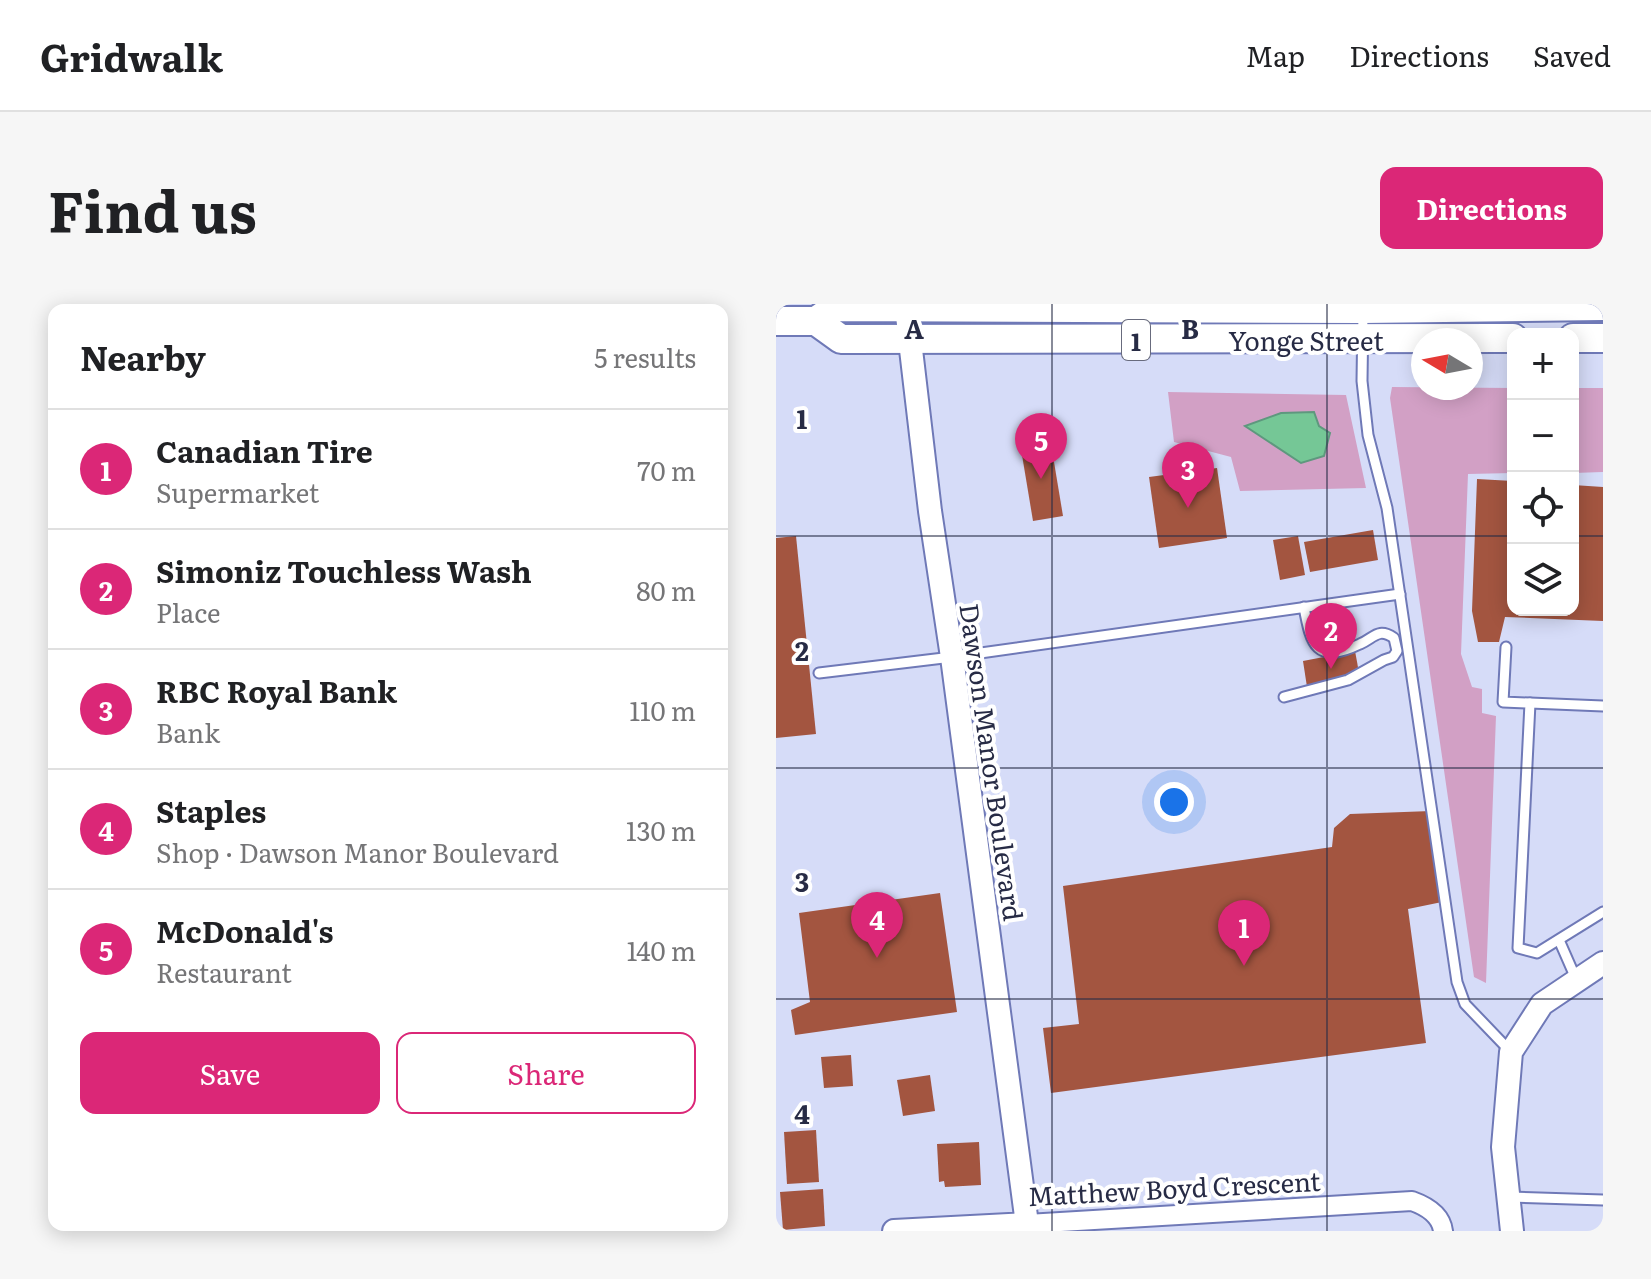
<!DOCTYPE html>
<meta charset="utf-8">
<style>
:root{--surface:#fff;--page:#f6f6f6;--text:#202124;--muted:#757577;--line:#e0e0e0;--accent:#db2777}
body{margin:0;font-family:Literata,serif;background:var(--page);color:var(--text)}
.controls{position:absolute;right:24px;top:24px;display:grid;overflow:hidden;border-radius:16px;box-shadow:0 4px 20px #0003}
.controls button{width:72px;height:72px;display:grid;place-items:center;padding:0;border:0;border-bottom:2px solid var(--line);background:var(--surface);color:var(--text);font:40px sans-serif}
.compass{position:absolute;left:635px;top:24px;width:72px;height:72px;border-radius:50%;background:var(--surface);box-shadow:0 4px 20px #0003;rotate:280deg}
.you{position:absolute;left:398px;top:498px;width:28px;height:28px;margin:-20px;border:6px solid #fff;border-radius:50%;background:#1a73e8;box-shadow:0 0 0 12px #1a73e833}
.badge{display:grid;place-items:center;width:52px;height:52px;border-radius:50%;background:var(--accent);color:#fff;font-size:26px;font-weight:700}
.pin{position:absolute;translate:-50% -66px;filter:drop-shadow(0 2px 4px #0008)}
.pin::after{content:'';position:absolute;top:42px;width:28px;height:24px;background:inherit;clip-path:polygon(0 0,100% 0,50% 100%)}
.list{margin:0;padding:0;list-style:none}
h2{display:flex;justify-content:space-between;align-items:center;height:104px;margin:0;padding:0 32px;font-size:34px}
h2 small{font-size:26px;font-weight:400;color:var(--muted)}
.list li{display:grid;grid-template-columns:52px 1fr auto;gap:24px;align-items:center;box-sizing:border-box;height:120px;padding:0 32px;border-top:2px solid var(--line)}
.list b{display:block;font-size:30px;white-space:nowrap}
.list p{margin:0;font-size:26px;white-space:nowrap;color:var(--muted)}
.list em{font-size:26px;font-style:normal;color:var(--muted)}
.actions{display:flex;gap:16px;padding:24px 32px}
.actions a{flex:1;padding:18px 0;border:2px solid var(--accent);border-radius:16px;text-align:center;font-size:28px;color:var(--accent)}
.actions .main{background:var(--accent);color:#fff}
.icon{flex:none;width:44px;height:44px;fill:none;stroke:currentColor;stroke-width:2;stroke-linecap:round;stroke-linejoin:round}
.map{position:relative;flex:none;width:827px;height:927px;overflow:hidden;border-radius:16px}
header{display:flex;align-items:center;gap:48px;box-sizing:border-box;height:112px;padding:0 40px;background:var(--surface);border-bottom:2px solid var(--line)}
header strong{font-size:38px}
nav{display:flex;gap:44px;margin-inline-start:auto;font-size:28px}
.intro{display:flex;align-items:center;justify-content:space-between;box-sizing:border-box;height:192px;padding:0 48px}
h1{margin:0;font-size:56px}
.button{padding:20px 36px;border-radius:16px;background:var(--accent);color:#fff;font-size:28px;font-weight:700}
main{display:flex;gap:48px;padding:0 48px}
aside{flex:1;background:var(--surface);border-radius:16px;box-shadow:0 4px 20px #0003}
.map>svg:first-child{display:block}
.green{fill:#d2a0c5}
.water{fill:#75c796;stroke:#5e987e;stroke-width:2}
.building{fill:#a35540}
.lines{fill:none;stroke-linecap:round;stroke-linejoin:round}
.service-casing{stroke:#6f79b7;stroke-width:13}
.minor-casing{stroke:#6f79b7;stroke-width:22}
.tertiary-casing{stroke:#6f79b7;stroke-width:26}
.primary-casing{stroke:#6f79b7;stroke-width:32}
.service{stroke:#fff;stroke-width:9}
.minor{stroke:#fff;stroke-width:18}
.tertiary{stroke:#fff;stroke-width:22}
.primary{stroke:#fff;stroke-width:28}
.grid{fill:none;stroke:#272b45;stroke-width:2;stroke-opacity:0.55}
.labels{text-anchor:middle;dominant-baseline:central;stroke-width:8;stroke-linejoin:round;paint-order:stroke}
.shield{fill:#fff;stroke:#686b7d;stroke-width:2}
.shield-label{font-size:24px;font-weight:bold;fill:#272b45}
.street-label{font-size:26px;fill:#272b45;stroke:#fff}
.grid-label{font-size:26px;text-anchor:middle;font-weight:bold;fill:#272b45;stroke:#fff;stroke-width:8;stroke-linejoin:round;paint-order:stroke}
</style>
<header>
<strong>Gridwalk</strong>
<nav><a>Map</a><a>Directions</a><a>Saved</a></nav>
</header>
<div class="intro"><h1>Find us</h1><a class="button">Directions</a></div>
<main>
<aside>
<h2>Nearby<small>5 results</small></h2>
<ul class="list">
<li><span class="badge">1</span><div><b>Canadian Tire</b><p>Supermarket</p></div><em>70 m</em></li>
<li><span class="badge">2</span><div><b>Simoniz Touchless Wash</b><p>Place</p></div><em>80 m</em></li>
<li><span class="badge">3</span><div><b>RBC Royal Bank</b><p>Bank</p></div><em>110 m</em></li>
<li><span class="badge">4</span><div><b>Staples</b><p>Shop · Dawson Manor Boulevard</p></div><em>130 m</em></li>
<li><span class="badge">5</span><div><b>McDonald's</b><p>Restaurant</p></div><em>140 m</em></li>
</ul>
<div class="actions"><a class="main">Save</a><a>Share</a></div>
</aside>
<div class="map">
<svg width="827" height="927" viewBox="0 0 827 927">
<rect width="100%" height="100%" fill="#d6dcf8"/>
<g class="green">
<polygon points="616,83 737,84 737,169 692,170 685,350 696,383 706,385 706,409 720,412 710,679 698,673 614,94"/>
<polygon points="797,84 827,84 827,168 797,169"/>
<polygon points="392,88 570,91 590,184 464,187 455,153 398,138"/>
</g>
<polygon class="water" points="538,108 543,122 554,129 548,152 525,159 469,122 505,109"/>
<g class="building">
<polygon points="274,134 287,212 257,217 244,139"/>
<polygon points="441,164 451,234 383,244 373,173"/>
<polygon points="701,175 737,177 737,306 797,306 797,181 827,183 827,317 729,313 723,338 702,338 696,307"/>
<polygon points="597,226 602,256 534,268 528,238"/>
<polygon points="20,232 40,430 0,434 0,234"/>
<polygon points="522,232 529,271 504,276 497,236"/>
<polygon points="579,347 584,374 531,383 527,357"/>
<polygon points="655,507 666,598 632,605 650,739 275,789 267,724 303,720 287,582 556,543 558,524 574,510"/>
<polygon points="164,589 181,708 19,731 15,706 34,698 23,609"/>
<polygon points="75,751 77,782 48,784 45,753"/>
<polygon points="154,771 159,807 127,812 121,776"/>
<polygon points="40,826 43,878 11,880 8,828"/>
<polygon points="203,838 205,881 169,883 168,877 163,878 161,840"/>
<polygon points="47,885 49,922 7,926 4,888"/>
</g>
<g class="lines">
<defs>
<g id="service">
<polyline points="587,8 586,77 592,131 611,204 681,678 689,700 735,748"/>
<polyline points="730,343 727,398 827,402"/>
<polyline points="43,369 176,353 624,290"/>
<path d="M508 393 572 376 608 356 617 353 621 347 618 334C602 323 598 334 584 340 540 361 535 341 528 303"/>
<polyline points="754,399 742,644 761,649 827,608"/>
<polyline points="783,636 801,677"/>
<polyline points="734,893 827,896"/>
</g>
<path id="minor" d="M251 920 636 897C650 902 665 911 667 927"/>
<g id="tertiary">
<polyline points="118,927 251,920 176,353 154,207 130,3"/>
<polyline points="736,927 727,843 735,748 766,700 827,659"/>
</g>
<g id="primary">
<polyline points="0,17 40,17 60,3 587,5 827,2"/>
<polyline points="40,17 65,35 737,34"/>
<polyline points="797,34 827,34"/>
</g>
</defs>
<use href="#service" class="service-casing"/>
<use href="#minor" class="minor-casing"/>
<use href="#tertiary" class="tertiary-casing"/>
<use href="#primary" class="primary-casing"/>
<use href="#service" class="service"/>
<use href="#minor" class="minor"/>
<use href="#tertiary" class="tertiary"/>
<use href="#primary" class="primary"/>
</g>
<path class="grid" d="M276 0V927M551 0V927M0 232H737M797 232H827M0 464H827M0 695H827"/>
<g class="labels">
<rect class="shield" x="346" y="16" width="28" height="40" rx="6"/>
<g class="shield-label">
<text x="360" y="36">1</text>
</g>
<g class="street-label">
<text x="530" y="35">Yonge Street</text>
<text transform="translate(217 458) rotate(82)">Dawson Manor Boulevard</text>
<text transform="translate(398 883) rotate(-3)">Matthew Boyd Crescent</text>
</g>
</g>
<g class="grid-label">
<text x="138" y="35">A</text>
<text x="414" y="35">B</text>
<text x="26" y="125">1</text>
<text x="26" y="357">2</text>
<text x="26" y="588">3</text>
<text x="26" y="820">4</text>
</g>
</svg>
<div class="controls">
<button>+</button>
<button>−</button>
<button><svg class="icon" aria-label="locate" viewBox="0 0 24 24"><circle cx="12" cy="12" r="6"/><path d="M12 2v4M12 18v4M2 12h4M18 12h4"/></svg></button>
<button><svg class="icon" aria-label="layers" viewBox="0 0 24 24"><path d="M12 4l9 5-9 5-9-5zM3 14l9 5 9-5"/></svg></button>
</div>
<svg class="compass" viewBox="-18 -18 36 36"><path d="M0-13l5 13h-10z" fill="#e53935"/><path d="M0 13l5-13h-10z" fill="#757577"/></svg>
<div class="you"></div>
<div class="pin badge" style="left:468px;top:662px">1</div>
<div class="pin badge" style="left:555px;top:365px">2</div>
<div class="pin badge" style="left:412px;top:204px">3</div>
<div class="pin badge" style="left:101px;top:654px">4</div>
<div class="pin badge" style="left:265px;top:175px">5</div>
</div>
</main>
